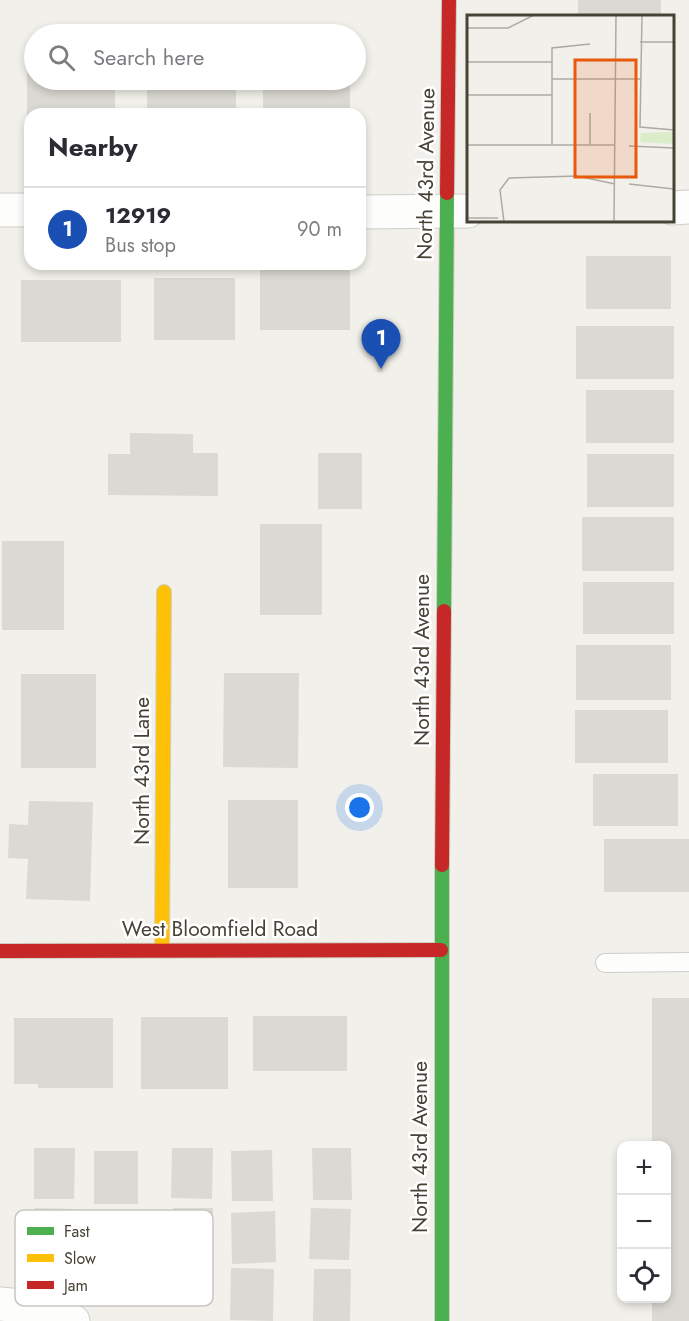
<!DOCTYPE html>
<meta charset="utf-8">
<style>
:root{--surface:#fff;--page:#f2f2f3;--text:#2b2b33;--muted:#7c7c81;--line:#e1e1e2;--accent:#ea580c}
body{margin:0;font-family:Jost,sans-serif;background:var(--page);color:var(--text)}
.controls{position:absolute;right:18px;bottom:18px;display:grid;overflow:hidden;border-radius:12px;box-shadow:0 3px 9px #0003}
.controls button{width:54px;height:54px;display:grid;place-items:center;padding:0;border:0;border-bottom:2px solid var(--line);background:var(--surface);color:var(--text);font:30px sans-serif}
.you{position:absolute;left:360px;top:808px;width:21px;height:21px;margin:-15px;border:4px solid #fff;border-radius:50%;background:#1a73e8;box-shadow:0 0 0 9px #1a73e833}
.badge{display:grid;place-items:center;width:39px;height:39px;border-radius:50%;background:var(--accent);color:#fff;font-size:20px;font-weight:700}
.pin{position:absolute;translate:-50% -50px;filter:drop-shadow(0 2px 3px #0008)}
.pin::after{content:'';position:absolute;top:32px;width:21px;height:18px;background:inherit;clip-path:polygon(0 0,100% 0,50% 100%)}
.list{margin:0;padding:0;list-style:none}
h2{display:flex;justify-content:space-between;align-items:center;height:78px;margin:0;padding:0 24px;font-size:26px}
h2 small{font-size:20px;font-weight:400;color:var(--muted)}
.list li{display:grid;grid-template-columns:39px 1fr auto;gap:18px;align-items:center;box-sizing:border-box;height:84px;padding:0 24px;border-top:2px solid var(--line)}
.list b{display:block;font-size:22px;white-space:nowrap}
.list p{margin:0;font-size:20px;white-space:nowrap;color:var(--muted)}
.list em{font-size:20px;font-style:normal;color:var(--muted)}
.icon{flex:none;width:33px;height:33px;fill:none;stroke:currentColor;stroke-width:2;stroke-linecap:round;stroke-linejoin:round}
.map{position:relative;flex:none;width:689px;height:1321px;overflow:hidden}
.search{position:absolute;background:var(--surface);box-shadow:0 3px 9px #0003;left:24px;top:24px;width:342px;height:66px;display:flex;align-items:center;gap:15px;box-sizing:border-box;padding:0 21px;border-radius:33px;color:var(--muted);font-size:22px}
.panel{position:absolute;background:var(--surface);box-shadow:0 3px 9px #0003;left:24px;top:108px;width:342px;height:162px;border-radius:18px}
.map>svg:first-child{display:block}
.building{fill:#dad9d3}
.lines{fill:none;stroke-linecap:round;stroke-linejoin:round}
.lane-casing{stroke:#cfcdc8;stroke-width:20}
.street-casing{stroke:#cfcdc8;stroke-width:35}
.fast-casing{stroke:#d0cec1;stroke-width:16}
.slow-casing{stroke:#d0cec1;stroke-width:16}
.jam-casing{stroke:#d0cec1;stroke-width:16}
.lane{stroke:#fdfdfc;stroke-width:18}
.street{stroke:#fdfdfc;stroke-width:33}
.fast{stroke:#4caf50;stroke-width:14}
.slow{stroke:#ffc107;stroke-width:14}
.jam{stroke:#c62828;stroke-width:14}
.labels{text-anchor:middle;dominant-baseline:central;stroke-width:5;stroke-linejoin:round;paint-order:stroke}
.street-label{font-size:21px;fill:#474236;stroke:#fff}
.inset-road{fill:none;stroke:#adaaa2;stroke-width:1.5}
.view{fill:#e8590c;fill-opacity:0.15;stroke:#e8590c;stroke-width:3}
.inset-edge{fill:none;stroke:#474236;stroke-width:3}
.key{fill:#fff;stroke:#c8c6c3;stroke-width:1.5}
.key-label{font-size:16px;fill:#474236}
</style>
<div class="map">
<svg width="689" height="1321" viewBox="0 0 689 1321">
<rect width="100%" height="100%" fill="#f1f0ea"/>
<g class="building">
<rect x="578" y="0" width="83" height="16"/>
<polygon points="27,67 34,67 34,80 115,80 115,114 30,114 30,142 27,142"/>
<rect x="147" y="80" width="89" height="34"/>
<rect x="263" y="80" width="87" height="34"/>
<rect x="586" y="256" width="85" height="53"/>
<rect x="260" y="268" width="90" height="62"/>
<rect x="154" y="278" width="81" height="62"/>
<rect x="21" y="280" width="100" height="62"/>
<rect x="576" y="326" width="98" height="53"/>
<polygon points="378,355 384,355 383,372 377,372"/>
<rect x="586" y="390" width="88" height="53"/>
<polygon points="130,433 193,434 193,453 218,453 218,496 108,495 108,454 130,454"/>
<rect x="318" y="453" width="44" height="56"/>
<rect x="587" y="454" width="87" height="53"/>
<rect x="582" y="517" width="92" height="54"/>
<rect x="260" y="524" width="62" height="91"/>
<rect x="2" y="541" width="62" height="89"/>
<rect x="583" y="582" width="91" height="52"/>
<rect x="576" y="645" width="95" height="55"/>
<polygon points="224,673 299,673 298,768 223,767"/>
<rect x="21" y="674" width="75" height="94"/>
<rect x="575" y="710" width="93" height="53"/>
<rect x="593" y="774" width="85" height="52"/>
<rect x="228" y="800" width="70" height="88"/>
<polygon points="29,801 93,802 90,901 26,899 28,859 8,858 9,824 28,825"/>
<rect x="604" y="839" width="85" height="53"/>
<polygon points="652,998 689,998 689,1321 652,1321 652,1298 666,1298 666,1146 652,1146"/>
<rect x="253" y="1016" width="94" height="55"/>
<rect x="141" y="1017" width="87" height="72"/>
<polygon points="14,1018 113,1018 113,1088 38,1088 38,1084 14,1084"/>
<polygon points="34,1148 75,1148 74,1199 34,1199"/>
<polygon points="172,1148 213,1148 212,1199 171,1198"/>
<polygon points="312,1148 351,1148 352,1200 313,1200"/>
<polygon points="272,1150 273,1201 232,1201 231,1151"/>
<rect x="94" y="1151" width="44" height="53"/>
<polygon points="35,1208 75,1209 74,1261 34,1260"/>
<polygon points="173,1208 213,1208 213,1261 172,1261"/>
<polygon points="311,1208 351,1209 349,1260 309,1259"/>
<polygon points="275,1211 276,1262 232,1264 231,1213"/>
<polygon points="231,1268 274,1269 273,1321 230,1320"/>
<polygon points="314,1269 351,1269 350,1321 313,1321"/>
</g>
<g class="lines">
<defs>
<polyline id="lane" points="605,963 689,962"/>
<g id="street">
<polyline points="672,208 689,207"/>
<polyline points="0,210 30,210"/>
<polyline points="360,212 468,211"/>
<polyline points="0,1304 22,1306 73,1321"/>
</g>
<g id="fast">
<polyline points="444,611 447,193"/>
<polyline points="442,865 442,1321"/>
</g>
<polyline id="slow" points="162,950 164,592"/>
<g id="jam">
<polyline points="447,193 449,0"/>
<polyline points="442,865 444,611"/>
<polyline points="0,951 441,950"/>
</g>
</defs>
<use href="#lane" class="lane-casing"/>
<use href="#street" class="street-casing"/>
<use href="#fast" class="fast-casing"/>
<use href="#slow" class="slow-casing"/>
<use href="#jam" class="jam-casing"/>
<use href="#lane" class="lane"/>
<use href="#street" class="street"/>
<use href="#fast" class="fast"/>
<use href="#slow" class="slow"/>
<use href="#jam" class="jam"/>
</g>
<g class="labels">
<g class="street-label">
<text transform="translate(426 174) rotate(-89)">North 43rd Avenue</text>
<text transform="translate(422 660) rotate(-90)">North 43rd Avenue</text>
<text transform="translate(142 771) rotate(-90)">North 43rd Lane</text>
<text x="220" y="929">West Bloomfield Road</text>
<text transform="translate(420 1147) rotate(-90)">North 43rd Avenue</text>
</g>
</g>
<g transform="translate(467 15)">
<rect width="207" height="207" fill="#f1f0ea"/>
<path d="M207 117V129L173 127 174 118Z" fill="#daecca"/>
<path class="inset-road" d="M175 0 173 112 207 115M0 13H41L67 0M173 27H207M0 47H85M85 64H173M0 80H85M0 130H147M85 130V33L123 29M123 130V98M162 131 207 133M162 169 207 174M0 203H31M37 207 33 175 42 163 110 161 148 169M147 207 149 0"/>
<path class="view" d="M108 45H169V162H108Z"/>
<rect width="207" height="207" class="inset-edge"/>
</g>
<rect x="15" y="1210" width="198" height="96" rx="9" class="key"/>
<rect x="27" y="1227" width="27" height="8" fill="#4caf50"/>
<rect x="27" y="1254" width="27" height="8" fill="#ffc107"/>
<rect x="27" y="1281" width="27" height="8" fill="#c62828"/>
<g class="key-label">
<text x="64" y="1237">Fast</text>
<text x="64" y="1264">Slow</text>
<text x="64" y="1291">Jam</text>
</g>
</svg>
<div class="controls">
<button>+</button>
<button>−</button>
<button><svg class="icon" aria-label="locate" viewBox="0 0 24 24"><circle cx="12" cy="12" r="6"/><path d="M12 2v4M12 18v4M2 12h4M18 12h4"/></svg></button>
</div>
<div class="you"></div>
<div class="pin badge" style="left:381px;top:369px;background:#1a4fb4">1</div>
<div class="search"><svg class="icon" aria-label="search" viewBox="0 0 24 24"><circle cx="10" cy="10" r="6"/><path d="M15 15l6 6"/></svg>Search here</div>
<section class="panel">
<h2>Nearby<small></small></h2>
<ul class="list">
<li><span class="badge" style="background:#1a4fb4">1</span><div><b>12919</b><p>Bus stop</p></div><em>90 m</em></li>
</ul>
</section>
</div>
